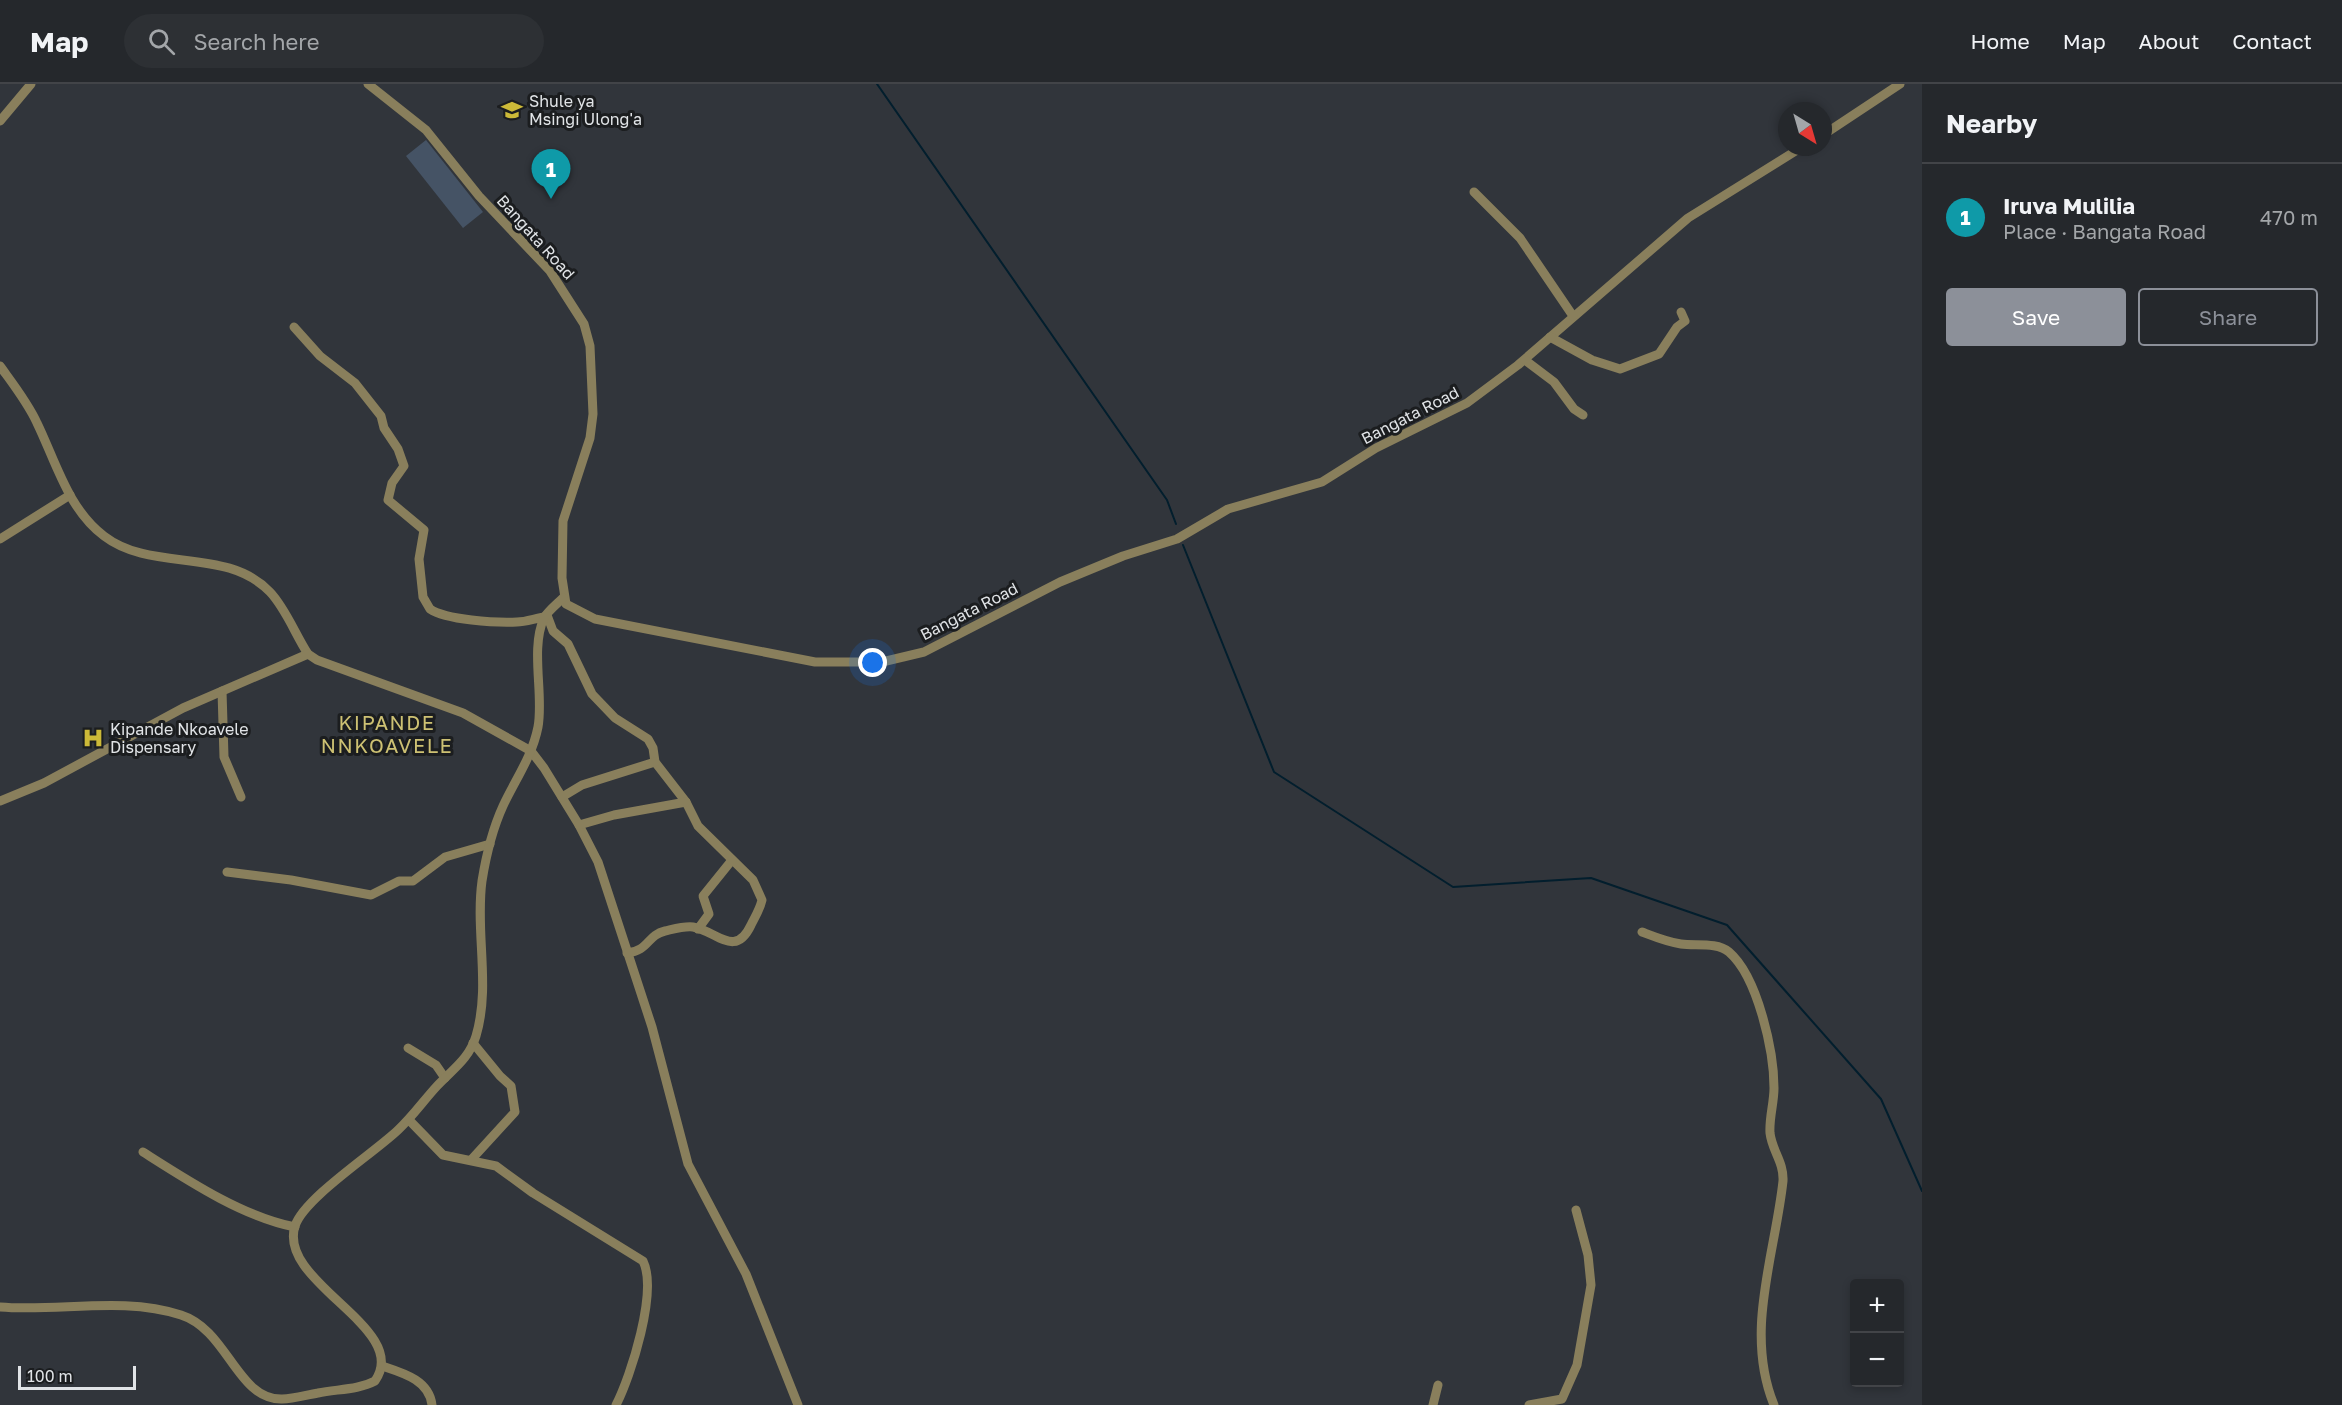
<!DOCTYPE html>
<meta charset="utf-8">
<style>
:root{--surface:#25282c;--page:#2d3034;--text:#f1f3f6;--muted:#a3a6a9;--line:#424448;--accent:#8c9099}
body{margin:0;font-family:"Golos Text",sans-serif;background:var(--page);color:var(--text)}
.controls{position:absolute;right:18px;bottom:18px;display:grid;overflow:hidden;border-radius:6px;box-shadow:0 3px 9px #0003}
.controls button{width:54px;height:54px;display:grid;place-items:center;padding:0;border:0;border-bottom:2px solid var(--line);background:var(--surface);color:var(--text);font:30px sans-serif}
.compass{position:absolute;left:1778px;top:18px;width:54px;height:54px;border-radius:50%;background:var(--surface);box-shadow:0 3px 9px #0003;rotate:143deg}
.scale{position:absolute;left:18px;bottom:15px;width:118px;box-sizing:border-box;padding-left:6px;border:3px solid #e1e4e7;border-top:0;font-size:16px;line-height:21px;white-space:nowrap;color:#e1e4e7;-webkit-text-stroke:4px #1b1d1f;paint-order:stroke}
.you{position:absolute;left:873px;top:579px;width:21px;height:21px;margin:-15px;border:4px solid #fff;border-radius:50%;background:#1a73e8;box-shadow:0 0 0 9px #1a73e833}
.badge{display:grid;place-items:center;width:39px;height:39px;border-radius:50%;background:var(--accent);color:#fff;font-size:20px;font-weight:700}
.pin{position:absolute;translate:-50% -50px;filter:drop-shadow(0 2px 3px #0008)}
.pin::after{content:'';position:absolute;top:32px;width:21px;height:18px;background:inherit;clip-path:polygon(0 0,100% 0,50% 100%)}
.list{margin:0;padding:0;list-style:none}
h2{display:flex;justify-content:space-between;align-items:center;height:78px;margin:0;padding:0 24px;font-size:26px}
h2 small{font-size:20px;font-weight:400;color:var(--muted)}
.list li{display:grid;grid-template-columns:39px 1fr auto;gap:18px;align-items:center;box-sizing:border-box;height:108px;padding:0 24px;border-top:2px solid var(--line)}
.list b{display:block;font-size:22px;white-space:nowrap}
.list p{margin:0;font-size:20px;white-space:nowrap;color:var(--muted)}
.list em{font-size:20px;font-style:normal;color:var(--muted)}
.actions{display:flex;gap:12px;padding:18px 24px}
.actions a{flex:1;padding:14px 0;border:2px solid var(--accent);border-radius:6px;text-align:center;font-size:21px;color:var(--accent)}
.actions .main{background:var(--accent);color:#fff}
.icon{flex:none;width:33px;height:33px;fill:none;stroke:currentColor;stroke-width:2;stroke-linecap:round;stroke-linejoin:round}
.map{position:relative;flex:none;width:1922px;height:1321px;overflow:hidden}
header{display:flex;align-items:center;gap:36px;box-sizing:border-box;height:84px;padding:0 30px;background:var(--surface);border-bottom:2px solid var(--line)}
header strong{font-size:28px}
nav{display:flex;gap:33px;margin-inline-start:auto;font-size:21px}
.search{width:420px;height:54px;background:var(--page);display:flex;align-items:center;gap:15px;box-sizing:border-box;padding:0 21px;border-radius:33px;color:var(--muted);font-size:22px}
main{display:flex}
aside{flex:1;background:var(--surface)}
.map>svg:first-child{display:block}
.green{fill:#455365}
.lines{fill:none;stroke-linecap:round;stroke-linejoin:round}
.stream{stroke:#021e2d;stroke-width:2}
.minor{stroke:#897f5c;stroke-width:9}
.labels{text-anchor:middle;dominant-baseline:central;stroke-width:6;stroke-linejoin:round;paint-order:stroke}
.poi-label{font-size:16px;fill:#e1e4e7;stroke:#1b1d1f;text-anchor:start}
.street-label{font-size:16px;fill:#e1e4e7;stroke:#1b1d1f}
.quarter-label{font-size:20px;letter-spacing:1.5px;fill:#cdc173;stroke:#1b1d1f}
</style>
<header>
<strong>Map</strong>
<div class="search"><svg class="icon" aria-label="search" viewBox="0 0 24 24"><circle cx="10" cy="10" r="6"/><path d="M15 15l6 6"/></svg>Search here</div>
<nav><a>Home</a><a>Map</a><a>About</a><a>Contact</a></nav>
</header>
<main>
<div class="map">
<svg width="1922" height="1321" viewBox="0 0 1922 1321">
<rect width="100%" height="100%" fill="#31353b"/>
<polygon class="green" points="426,56 483,128 463,144 406,72"/>
<g class="lines">
<g class="stream">
<polyline points="877,0 1167,416 1176,440"/>
<polyline points="1183,461 1274,688 1453,803 1591,794 1727,841 1881,1015 1922,1107"/>
</g>
<g class="minor">
<polyline points="368,0 426,46 479,112 550,187 584,240 590,262 593,330 590,354 563,437 562,494 566,520 595,535 815,578 882,578 924,568 1060,498 1123,472 1177,455 1228,425 1322,398 1376,364 1467,319 1518,281 1688,134 1802,63"/>
<polyline points="0,37 31,0"/>
<polyline points="1823,51 1900,0"/>
<polyline points="1474,108 1520,154 1573,232"/>
<path d="M294 243 320 272 355 299 381 332 384 344 398 365 404 382 392 399 388 416 424 446 419 475 423 513 430 525C446 536 496 539 517 538 526 538 536 534 545 533"/>
<polyline points="1550,253 1592,276 1620,285 1659,270 1677,243 1685,237 1681,228"/>
<polyline points="1525,276 1554,298 1574,325 1583,331"/>
<path d="M0 282C13 300 28 319 37 339 56 378 68 425 104 452 152 489 226 462 270 508 286 525 295 550 308 570L317 576 463 629 531 667 544 684 579 741 598 778 652 943 688 1080 746 1190 798 1321"/>
<polyline points="0,455 70,411"/>
<path d="M547 531 553 547 568 560 592 610 615 634 648 655 653 664 655 678 686 718 698 742 753 796 762 816C760 825 755 833 751 841 735 875 717 847 693 843 684 842 674 845 665 847 647 851 649 867 627 869"/>
<polyline points="222,607 224,673 241,713"/>
<polyline points="562,713 582,701 655,678"/>
<polyline points="0,717 44,699 183,624 308,570"/>
<polyline points="579,741 614,731 686,718"/>
<polyline points="227,788 291,796 371,811 399,797 413,797 445,773 490,760"/>
<polyline points="698,845 709,830 703,812 732,776"/>
<path d="M1642 848C1655 853 1667 858 1681 860 1696 862 1717 858 1729 868 1758 893 1774 968 1774 1004 1774 1019 1769 1034 1770 1049 1772 1067 1784 1078 1783 1097 1775 1171 1744 1248 1774 1321"/>
<polyline points="408,964 436,981 445,994"/>
<path d="M409 1036 443 1071 496 1082 533 1109 643 1177C658 1207 631 1292 616 1321"/>
<path d="M143 1068C187 1096 243 1133 295 1143"/>
<polyline points="471,1076 515,1028 511,1002 500,992 473,959"/>
<path d="M0 1223C59 1228 123 1212 181 1231 228 1246 237 1316 282 1315 294 1315 306 1311 318 1309 337 1305 358 1306 375 1297 412 1244 277 1199 295 1142 304 1114 374 1069 398 1046 413 1032 424 1016 437 1002 453 985 469 975 476 952 491 902 475 848 482 797 486 772 492 746 503 722 515 696 532 673 538 643 544 611 530 565 544 534 548 527 557 520 563 514"/>
<path d="M382 1282C403 1289 429 1296 432 1321"/>
<polyline points="1433,1321 1438,1301"/>
<polyline points="1529,1321 1562,1315 1577,1281 1591,1201 1588,1171 1576,1126"/>
</g>
</g>
<defs>
<symbol id="school-bare" viewBox="-9 -9 18 18"><path d="M0-5L7-2L0 1L-7-2ZM-4 1L0 2.5L4 1V4Q0 6-4 4Z" fill="#ccb938" stroke="#1b1d1f" stroke-width="2.5" paint-order="stroke"/></symbol>
<symbol id="hospital-bare" viewBox="-9 -9 18 18"><path d="M-5-5h3v3.5h4V-5h3V5h-3V1.5h-4V5h-3Z" fill="#ccb938" stroke="#1b1d1f" stroke-width="2.5" paint-order="stroke"/></symbol>
</defs>
<g fill-rule="evenodd">
<use href="#school-bare" x="497" y="11" width="30" height="30"/>
<use href="#hospital-bare" x="78" y="639" width="30" height="30"/>
</g>
<g class="labels">
<g class="poi-label">
<text x="529" y="17">Shule ya<tspan x="529" dy="18">Msingi Ulong'a</tspan></text>
<text x="110" y="645">Kipande Nkoavele<tspan x="110" dy="18">Dispensary</tspan></text>
</g>
<g class="street-label">
<text transform="translate(536 153) rotate(48)">Bangata Road</text>
<text transform="translate(1410 331) rotate(-27)">Bangata Road</text>
<text transform="translate(969 527) rotate(-27)">Bangata Road</text>
</g>
<g class="quarter-label">
<text x="387" y="638">KIPANDE<tspan x="387" dy="23">NNKOAVELE</tspan></text>
</g>
</g>
</svg>
<div class="controls">
<button>+</button>
<button>−</button>
</div>
<svg class="compass" viewBox="-18 -18 36 36"><path d="M0-13l5 13h-10z" fill="#e53935"/><path d="M0 13l5-13h-10z" fill="#a3a6a9"/></svg>
<div class="scale">100 m</div>
<div class="you"></div>
<div class="pin badge" style="left:551px;top:115px;background:#0f9aa8">1</div>
</div>
<aside>
<h2>Nearby<small></small></h2>
<ul class="list">
<li><span class="badge" style="background:#0f9aa8">1</span><div><b>Iruva Mulilia</b><p>Place · Bangata Road</p></div><em>470 m</em></li>
</ul>
<div class="actions"><a class="main">Save</a><a>Share</a></div>
</aside>
</main>
